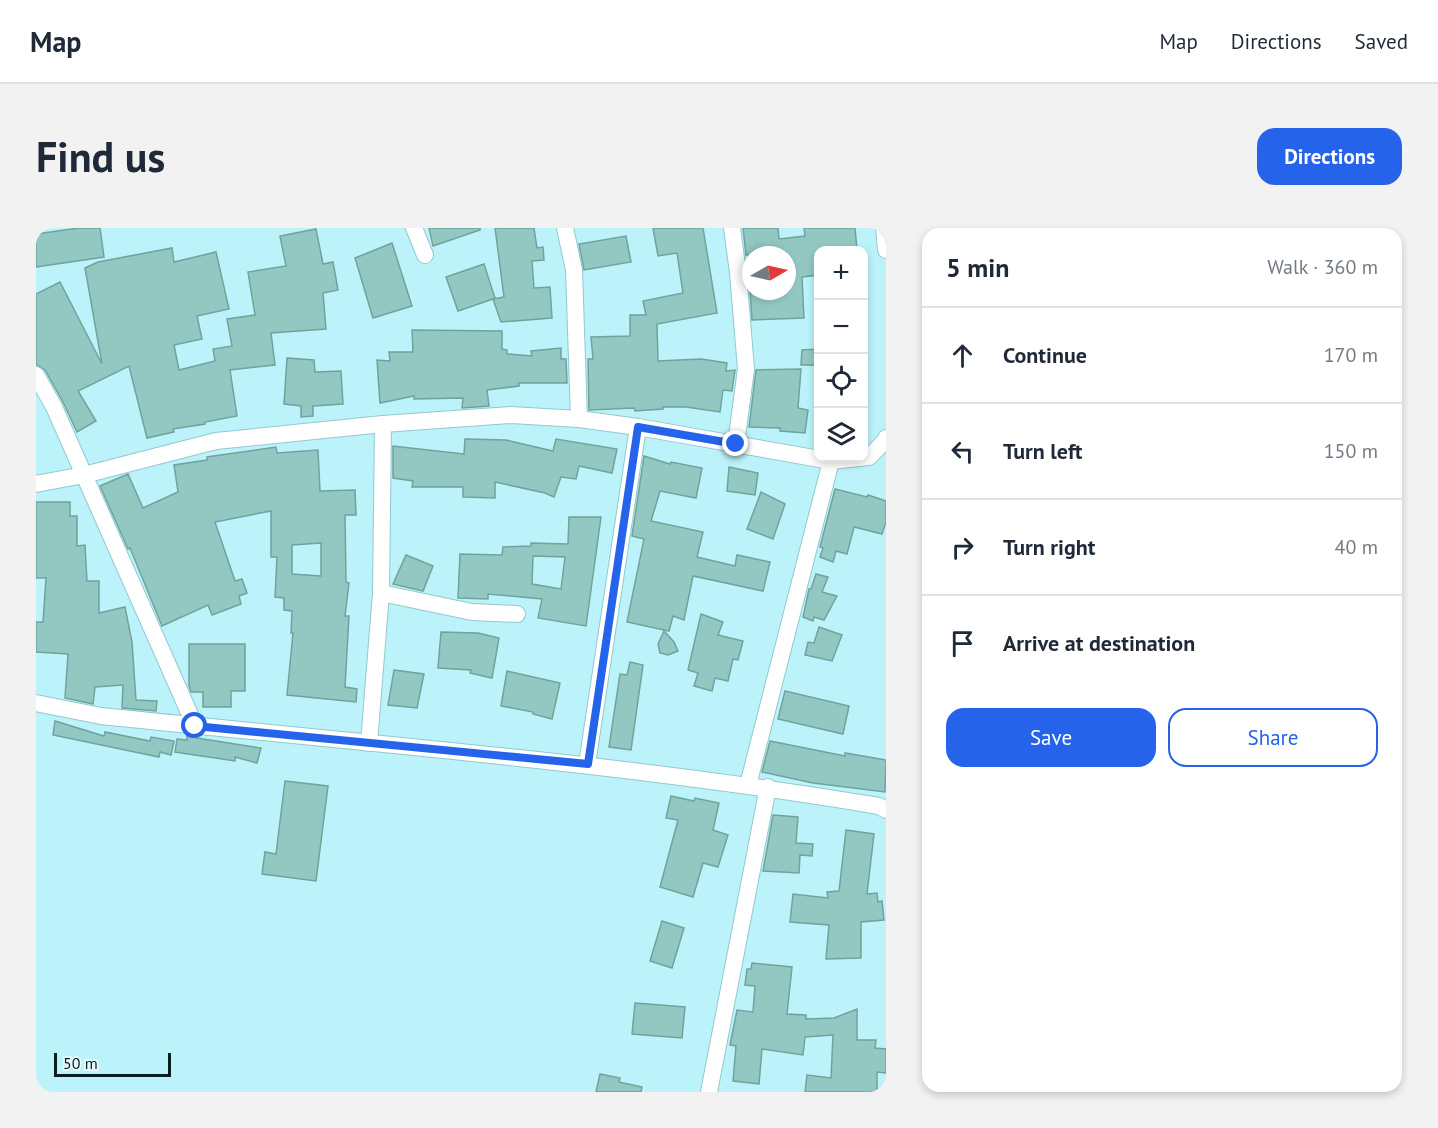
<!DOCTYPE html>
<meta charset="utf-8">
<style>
:root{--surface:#fff;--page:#f2f2f3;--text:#1f2937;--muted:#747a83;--line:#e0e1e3;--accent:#2563eb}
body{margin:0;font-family:"PT Sans",sans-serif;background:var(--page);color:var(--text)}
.controls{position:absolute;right:18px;top:18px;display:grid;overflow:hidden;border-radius:12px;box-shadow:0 3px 9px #0003}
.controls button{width:54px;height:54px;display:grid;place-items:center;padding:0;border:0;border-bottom:2px solid var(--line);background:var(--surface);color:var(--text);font:30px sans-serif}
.compass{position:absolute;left:706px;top:18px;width:54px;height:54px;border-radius:50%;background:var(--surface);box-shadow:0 3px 9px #0003;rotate:81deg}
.scale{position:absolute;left:18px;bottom:15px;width:117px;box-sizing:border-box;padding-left:6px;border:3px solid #081e21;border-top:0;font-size:16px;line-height:21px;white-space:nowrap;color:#081e21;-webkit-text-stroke:4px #e4f9fc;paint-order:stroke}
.stop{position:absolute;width:18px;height:18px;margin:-14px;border:4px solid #2563eb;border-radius:50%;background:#fff}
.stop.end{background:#2563eb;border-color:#fff;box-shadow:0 2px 6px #0008}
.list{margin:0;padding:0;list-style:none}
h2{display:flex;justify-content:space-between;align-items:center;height:78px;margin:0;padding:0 24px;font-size:26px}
h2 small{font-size:20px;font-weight:400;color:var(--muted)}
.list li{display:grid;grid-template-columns:39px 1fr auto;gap:18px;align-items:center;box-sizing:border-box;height:96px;padding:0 24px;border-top:2px solid var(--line)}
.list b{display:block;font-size:22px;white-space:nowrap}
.list em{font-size:20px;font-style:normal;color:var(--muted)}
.actions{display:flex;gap:12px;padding:18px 24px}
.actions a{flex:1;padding:14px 0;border:2px solid var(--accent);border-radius:18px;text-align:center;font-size:21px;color:var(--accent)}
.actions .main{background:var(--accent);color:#fff}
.icon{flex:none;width:33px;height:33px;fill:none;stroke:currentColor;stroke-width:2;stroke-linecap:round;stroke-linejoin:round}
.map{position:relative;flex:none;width:850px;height:864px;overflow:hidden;border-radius:18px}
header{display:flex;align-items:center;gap:36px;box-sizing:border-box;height:84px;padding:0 30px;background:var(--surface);border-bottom:2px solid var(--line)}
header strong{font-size:28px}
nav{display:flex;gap:33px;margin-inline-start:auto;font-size:21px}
.intro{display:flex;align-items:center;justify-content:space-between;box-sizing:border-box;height:144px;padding:0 36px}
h1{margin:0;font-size:42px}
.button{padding:15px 27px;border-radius:18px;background:var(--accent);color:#fff;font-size:21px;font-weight:700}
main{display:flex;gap:36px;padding:0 36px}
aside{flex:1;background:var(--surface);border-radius:18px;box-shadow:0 3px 9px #0003}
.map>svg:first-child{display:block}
.building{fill:#93c8c2;stroke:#6fa39d;stroke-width:1.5;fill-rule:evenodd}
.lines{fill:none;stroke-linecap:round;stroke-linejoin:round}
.street-casing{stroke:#93c8d0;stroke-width:18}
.street{stroke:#fff;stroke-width:16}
.route{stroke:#2563eb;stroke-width:8}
</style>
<header>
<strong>Map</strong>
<nav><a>Map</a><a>Directions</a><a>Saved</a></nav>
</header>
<div class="intro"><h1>Find us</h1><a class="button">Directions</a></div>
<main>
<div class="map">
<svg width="850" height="864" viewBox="0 0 850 864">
<rect width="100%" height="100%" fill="#bcf3fa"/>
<g class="building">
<polygon points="43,0 64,0 68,29 0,39 0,6"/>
<polygon points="393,0 444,0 444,2 397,18"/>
<polygon points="459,0 498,0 501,20 507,19 508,32 496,33 498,60 514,59 516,90 465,94 457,71 422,83 410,49 448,36 459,70 457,71 468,69"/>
<polygon points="617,0 667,0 681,85 621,96 622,133 665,131 691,135 690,143 699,142 696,163 687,162 684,184 650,179 627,179 627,181 599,183 598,180 553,182 552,131 557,131 555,109 594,108 594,87 610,87 607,73 647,65 641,25 622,28"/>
<polygon points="707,0 742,0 743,11 769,8 768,0 819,0 821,22 783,22 783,47 766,49 768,90 716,92 714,63 751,63 751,27 710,27"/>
<polygon points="280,1 287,36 297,34 302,62 287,65 290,101 235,105 239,137 194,142 201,188 169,194 169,196 137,201 138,204 111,210 93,138 42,163 60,193 41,204 27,174 9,142 0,136 0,66 24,54 66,136 49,40 62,34 136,20 138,34 180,24 193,81 161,88 166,111 138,117 143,142 179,133 177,121 196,118 191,91 219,87 212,44 250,38 244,8"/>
<polygon points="590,8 595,34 548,42 543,16"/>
<polygon points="356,15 376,78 337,90 319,30"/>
<polygon points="376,102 466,103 466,121 471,122 471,126 496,128 495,123 525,120 525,131 530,131 531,155 483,155 483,158 451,162 453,178 426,180 427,170 378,171 378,168 344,175 341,132 354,133 353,124 377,124"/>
<polygon points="783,121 783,137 765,137 766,122"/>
<polygon points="251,130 278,132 279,144 305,143 307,176 277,178 277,188 265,189 265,178 248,176"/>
<polygon points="765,141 762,180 772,182 769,205 744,203 744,200 713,199 720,142"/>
<polygon points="429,211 470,212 517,223 520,211 581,221 576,245 543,238 540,251 525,249 518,269 509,265 459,254 459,270 427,269 427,259 376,259 377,253 357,250 357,218 428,226"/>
<path d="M240 219 241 225 282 222 284 263 319 262 320 287H309L310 354 313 355 309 388H313L309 459 321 461 320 474 251 467 257 405H255L256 383 248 382V370L239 369 241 329H235V283L179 294 199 353 206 351 211 365 203 368 205 376 176 387 172 377 126 398 94 320 92 321 64 258 92 246 107 280 142 264 138 237 171 232V229ZM285 315V348L256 346V317Z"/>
<polygon points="608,228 634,236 635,234 666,240 660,270 624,263 615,293 667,304 661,329 699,338 701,327 734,334 727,363 657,348 648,392 637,388 633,403 591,394 608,311 596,308"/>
<polygon points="693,239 722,245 719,267 691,263"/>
<polygon points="799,261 831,269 832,267 850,273 850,294 846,306 818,299 811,326 800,323 797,334 784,329 787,320 784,319"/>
<polygon points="725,264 749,276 737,311 711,301"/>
<polygon points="0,274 34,274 34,288 41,288 41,318 49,317 51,353 63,353 63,385 89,379 96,414 100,472 121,473 120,483 86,480 87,457 59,459 57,476 29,470 32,426 0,424 0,394 7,394 10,350 0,350"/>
<path d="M533 289H565L550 398 502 390 506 371 452 366V371L422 370 424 326 466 327 467 319 495 318V315L532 316ZM497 328 529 329 525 361 496 356Z"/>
<polygon points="370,327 397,338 387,363 357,356"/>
<polygon points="780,346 792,349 786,364 801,368 788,392 778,389 777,393 767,389 773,361 775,361"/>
<polygon points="665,386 687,394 682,407 707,413 702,432 697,431 692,453 679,450 676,463 658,458 662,445 652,442"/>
<polygon points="783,399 806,407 796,433 769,427 772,414 778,415"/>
<polygon points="628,403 638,414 642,423 632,427 624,425 622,416"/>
<polygon points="405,404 442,405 463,410 456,450 434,445 435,442 402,440"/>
<polygon points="153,416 209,416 209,463 195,463 195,479 167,479 167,464 155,464 153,458"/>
<polygon points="594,434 607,437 595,522 573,519 584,446 591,447"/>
<polygon points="358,442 388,446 381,480 352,477"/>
<polygon points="471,443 524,455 516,491 497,486 497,484 465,478"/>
<polygon points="749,463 813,478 807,506 742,491"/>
<polygon points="19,493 68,508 69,504 114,513 115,509 138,513 135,527 124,524 123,529 17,507"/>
<polygon points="151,508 167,511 225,520 221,535 199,529 199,533 139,524 141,511 151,512"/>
<polygon points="734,513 809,528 809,525 850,532 849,564 777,555 726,544"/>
<polygon points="249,553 292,558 280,653 226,646 229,624 240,626"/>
<polygon points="635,568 658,573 659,570 683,575 677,602 692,607 682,639 667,635 657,669 624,659 642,592 630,590"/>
<polygon points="737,587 762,589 760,615 777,616 776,628 764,627 763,645 727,643"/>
<polygon points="810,602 838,606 831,666 841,665 842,674 846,673 848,692 825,694 825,730 790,731 793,697 754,694 757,666 792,670 791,664 803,663"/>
<polygon points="626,693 648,700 636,740 614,733"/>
<polygon points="716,735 756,739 751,786 770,787 770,791 798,790 821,781 821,812 840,812 839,820 850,821 850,845 841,844 841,864 769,864 771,847 795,850 797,807 769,809 767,827 726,821 723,856 697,853 700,818 694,817 701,782 717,784 719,758 709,757 711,741 715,741"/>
<polygon points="599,775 649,779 646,810 596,806"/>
<polygon points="564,846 584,850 583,854 606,859 605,864 560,864"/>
</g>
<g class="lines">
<defs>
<g id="street">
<polyline points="378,0 389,27"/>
<polyline points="529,0 538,42 543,191"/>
<polyline points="696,0 702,45 710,141 700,216"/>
<polyline points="848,0 850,22"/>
<polyline points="0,147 18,179 159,498"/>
<polyline points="0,256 48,247 180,213 347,196 475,187 543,191 602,199 795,233 833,229 849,213 850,210"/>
<polyline points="345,365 436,384 481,386"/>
<path d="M0 475 65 488C325 515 586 535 843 578L850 582"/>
<polyline points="333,515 345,365 347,196"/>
<polyline points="551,536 602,199"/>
<polyline points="712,557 795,233"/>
<polyline points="673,864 732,559"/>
</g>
</defs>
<use href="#street" class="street-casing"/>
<use href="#street" class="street"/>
</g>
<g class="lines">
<polyline class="route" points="159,498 552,536 602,199 700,216"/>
</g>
</svg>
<div class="controls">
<button>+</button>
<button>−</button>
<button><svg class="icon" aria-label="locate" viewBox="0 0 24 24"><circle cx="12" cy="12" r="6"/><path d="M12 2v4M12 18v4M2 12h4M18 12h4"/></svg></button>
<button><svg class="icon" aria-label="layers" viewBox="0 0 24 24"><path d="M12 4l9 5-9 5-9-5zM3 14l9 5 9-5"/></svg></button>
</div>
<svg class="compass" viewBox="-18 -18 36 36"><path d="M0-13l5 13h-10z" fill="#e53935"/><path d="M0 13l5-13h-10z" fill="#747a83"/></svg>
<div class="scale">50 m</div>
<div class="stop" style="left:159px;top:498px"></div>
<div class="stop end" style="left:700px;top:216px"></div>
</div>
<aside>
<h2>5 min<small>Walk · 360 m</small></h2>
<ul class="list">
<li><svg class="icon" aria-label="ahead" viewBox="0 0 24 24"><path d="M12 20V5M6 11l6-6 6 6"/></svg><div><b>Continue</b></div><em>170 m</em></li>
<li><svg class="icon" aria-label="left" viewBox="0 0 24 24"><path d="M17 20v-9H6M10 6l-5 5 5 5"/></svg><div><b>Turn left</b></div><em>150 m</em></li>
<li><svg class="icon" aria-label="right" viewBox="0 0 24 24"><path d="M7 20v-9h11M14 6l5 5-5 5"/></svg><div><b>Turn right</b></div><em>40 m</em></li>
<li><svg class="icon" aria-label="arrive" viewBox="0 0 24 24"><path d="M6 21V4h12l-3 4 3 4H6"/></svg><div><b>Arrive at destination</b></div></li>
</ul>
<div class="actions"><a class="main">Save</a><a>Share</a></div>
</aside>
</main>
